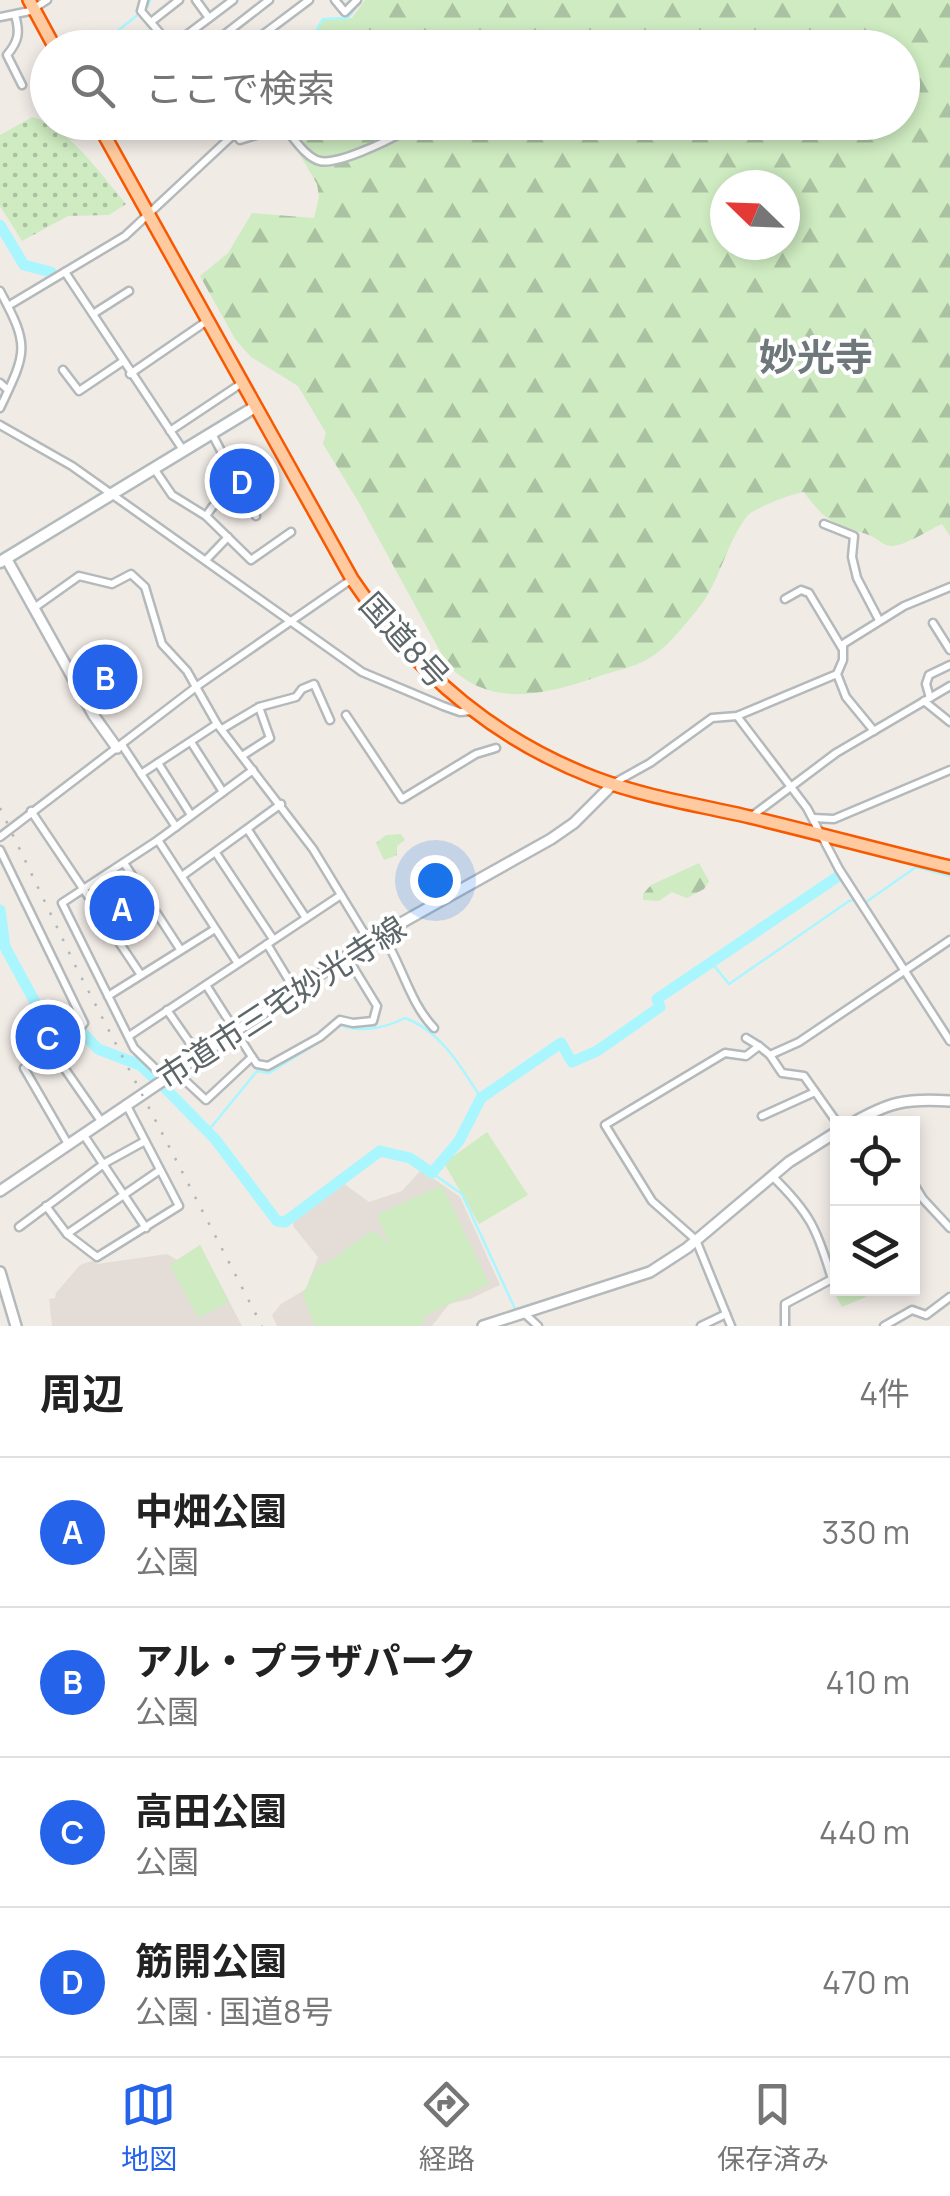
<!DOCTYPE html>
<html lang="ja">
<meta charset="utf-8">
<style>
:root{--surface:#fff;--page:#f2f2f2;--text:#222;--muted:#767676;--line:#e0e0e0;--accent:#2563eb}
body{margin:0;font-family:Manrope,"Noto Sans JP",sans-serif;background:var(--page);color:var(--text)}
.controls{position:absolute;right:30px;bottom:30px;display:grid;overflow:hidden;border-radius:0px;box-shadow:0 5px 15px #0003}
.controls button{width:90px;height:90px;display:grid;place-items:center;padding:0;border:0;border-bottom:2px solid var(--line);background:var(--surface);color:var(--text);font:50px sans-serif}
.compass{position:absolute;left:710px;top:170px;width:90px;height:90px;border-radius:50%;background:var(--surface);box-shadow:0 5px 15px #0003;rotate:293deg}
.you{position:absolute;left:435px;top:880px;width:35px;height:35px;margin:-25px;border:8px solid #fff;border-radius:50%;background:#1a73e8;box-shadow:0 0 0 15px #1a73e833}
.badge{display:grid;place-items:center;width:65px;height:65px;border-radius:50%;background:var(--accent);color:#fff;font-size:32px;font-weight:700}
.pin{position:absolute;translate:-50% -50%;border:5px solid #fff;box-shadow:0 2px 10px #0006}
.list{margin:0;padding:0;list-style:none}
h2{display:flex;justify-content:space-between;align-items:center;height:130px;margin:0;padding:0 40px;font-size:42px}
h2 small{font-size:32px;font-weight:400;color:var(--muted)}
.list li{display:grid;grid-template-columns:65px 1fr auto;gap:30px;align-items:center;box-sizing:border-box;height:150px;padding:0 40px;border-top:2px solid var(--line)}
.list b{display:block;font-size:38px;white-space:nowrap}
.list p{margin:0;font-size:32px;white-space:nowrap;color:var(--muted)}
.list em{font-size:32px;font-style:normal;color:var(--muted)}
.icon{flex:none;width:55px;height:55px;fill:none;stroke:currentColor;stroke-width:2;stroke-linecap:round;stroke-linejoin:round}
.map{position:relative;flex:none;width:950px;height:1326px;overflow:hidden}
.search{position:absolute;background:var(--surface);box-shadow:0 5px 15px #0003;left:30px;right:30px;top:30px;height:110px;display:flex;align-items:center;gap:25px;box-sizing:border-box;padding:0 35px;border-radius:55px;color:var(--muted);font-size:38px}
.sheet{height:730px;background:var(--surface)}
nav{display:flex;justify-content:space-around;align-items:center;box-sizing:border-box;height:140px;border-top:2px solid var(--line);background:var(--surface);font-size:28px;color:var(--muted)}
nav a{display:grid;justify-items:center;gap:5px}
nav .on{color:var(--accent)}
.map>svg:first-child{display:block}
.education{fill:#e4dcd7}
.grass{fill:url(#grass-dots)}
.forest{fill:url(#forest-firs);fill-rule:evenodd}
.pitch{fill:#ceebc1}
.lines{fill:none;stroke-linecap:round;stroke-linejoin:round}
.stream{stroke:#a9f6ff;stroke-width:2.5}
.river{stroke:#a9f6ff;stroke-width:11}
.minor-casing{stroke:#b4b9bc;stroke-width:11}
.tertiary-casing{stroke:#b4b9bc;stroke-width:14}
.secondary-casing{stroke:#b2babc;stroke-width:15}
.trunk-casing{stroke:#f85900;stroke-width:16}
.minor{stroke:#fff;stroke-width:6}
.tertiary{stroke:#fff;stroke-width:9}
.secondary{stroke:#fff;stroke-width:10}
.trunk{stroke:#ffca9f;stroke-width:11}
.rail{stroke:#b3b4b5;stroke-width:2.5;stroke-dasharray:2.5 12;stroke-linecap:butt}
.labels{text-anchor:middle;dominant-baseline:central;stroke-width:8;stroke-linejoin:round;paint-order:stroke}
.street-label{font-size:32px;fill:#5d6668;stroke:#fff}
.quarter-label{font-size:38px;font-weight:bold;fill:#6e787a;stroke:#fff}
</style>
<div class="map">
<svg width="950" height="1326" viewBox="0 0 950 1326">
<defs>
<pattern id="grass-dots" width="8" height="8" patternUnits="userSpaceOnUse" patternTransform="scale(2.5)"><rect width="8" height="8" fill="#ceebc1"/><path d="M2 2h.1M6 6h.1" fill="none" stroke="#aac2a1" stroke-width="1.8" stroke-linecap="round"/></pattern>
<pattern id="forest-firs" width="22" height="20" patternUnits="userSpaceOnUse" patternTransform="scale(2.5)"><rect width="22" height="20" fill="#ceebc1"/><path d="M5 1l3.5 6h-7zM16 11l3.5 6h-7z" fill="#aac2a1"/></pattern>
</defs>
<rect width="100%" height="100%" fill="#f1ebe6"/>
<g class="education">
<polygon points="421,1170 460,1197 500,1285 470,1299 449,1304 432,1326 277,1326 272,1315 281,1304 306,1289 318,1257 293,1226 294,1221 343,1183 369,1202 402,1191"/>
<polygon points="200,1245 242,1326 52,1326 49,1299 55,1298 56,1293 80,1265 95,1260 97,1264 167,1254 177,1260"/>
</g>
<g class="grass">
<path d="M32 117C65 123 104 178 126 204L109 215 68 216 22 241 0 206V135Z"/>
<polygon points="114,657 129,675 93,697 83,679"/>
<polygon points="120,874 155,922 125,943 90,894"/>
</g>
<g class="forest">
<path d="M365 0H950V536L942 524C928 530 904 547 890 546 882 545 877 538 869 535 834 523 827 524 804 492 794 493 755 508 748 515 726 542 720 583 697 610 683 627 667 648 648 659 633 668 613 671 597 677 544 695 490 709 447 664L358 501 323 444 326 433 298 386 251 357 235 339 200 276 228 253 252 213 314 218 319 197 317 184 296 148 297 123 902 122V48L307 47 324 20 352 18ZM725 185H785V245H725Z"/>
<polygon points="401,834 405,840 397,846 397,855 384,860 376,843 386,835"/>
<polygon points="699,863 709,881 704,889 687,898 672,892 659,901 643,900 643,894 651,885"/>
<polygon points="831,1250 837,1251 838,1288 868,1289 868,1296 842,1307 832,1290 823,1254"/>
</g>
<g class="pitch">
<polygon points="487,1132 528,1195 479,1224 444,1163"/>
<path d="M442 1185 489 1284 423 1317 425 1321 419 1326H315L302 1294C312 1282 310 1265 330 1261L370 1232 379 1234 390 1246 377 1215Z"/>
<polygon points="200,1245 229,1302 198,1318 170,1265"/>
</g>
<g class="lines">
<g class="stream">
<polyline points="148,6 150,0"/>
<polyline points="97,48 136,16"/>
<polyline points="306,48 323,19 348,18 361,0"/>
<polyline points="38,101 48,91"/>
<polyline points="230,122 241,134 246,133 250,122"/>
<polyline points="711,962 729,984 849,901 855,900 859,907 916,867 950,876"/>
<path d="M208 1131 257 1071 269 1073 321 1041 340 1025C361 1033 385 1028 405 1018 441 1031 461 1067 481 1098"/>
<polyline points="432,1173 462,1194 516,1311"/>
<polyline points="523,1317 533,1326"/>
</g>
<g class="river">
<polyline points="0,225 24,265 51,272"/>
<polyline points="0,910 5,947 42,1015 79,1029 98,1049 140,1065 154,1078"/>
<polyline points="164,1087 215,1139 277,1221 285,1222 380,1151 410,1158 432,1173 459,1141 481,1098 561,1043 572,1062 597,1051 660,1007 657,999 840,875"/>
</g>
<defs>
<g id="minor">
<polyline points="144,0 141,11 172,47"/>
<polyline points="196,0 209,18"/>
<polyline points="335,0 345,12 357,0"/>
<path d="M15 15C20 32 19 41 7 55L22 85"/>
<polyline points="0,17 30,11 47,0"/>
<polyline points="151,22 179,0"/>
<polyline points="172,46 233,0"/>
<polyline points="207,48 269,0"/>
<polyline points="245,48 309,0"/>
<polyline points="225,122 240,140 298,122"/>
<path d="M285 128C294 138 306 158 320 161 338 165 387 141 403 132L402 122"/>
<polyline points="65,272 183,450"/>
<path d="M0 291C30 347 27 351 0 408"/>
<polyline points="8,306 125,236 233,135"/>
<polyline points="93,314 129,291"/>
<polyline points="63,370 79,391 122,362"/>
<polyline points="130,374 207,321"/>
<polyline points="0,383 8,390"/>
<polyline points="0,425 72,466 362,672 443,706 460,712 472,711"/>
<polyline points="170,431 242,383"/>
<path d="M212 434C227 461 239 490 256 516"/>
<polyline points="155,470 172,495 206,516 251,560 291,532"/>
<polyline points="206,516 213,506 240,491"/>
<polyline points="824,524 854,536 852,557 857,578 879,620"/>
<polyline points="206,560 228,537"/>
<polyline points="785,599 801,590 809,593 842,648"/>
<polyline points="34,608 79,576 112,584 131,574 145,587 162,644 187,671 217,724 313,849 369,941"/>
<polyline points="933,623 950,650"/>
<polyline points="930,698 926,684 929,675 950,665"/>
<polyline points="924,701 950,722"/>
<polyline points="346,715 402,799 476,754 496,748"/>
<polyline points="737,716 807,808 839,869 950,1041"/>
<polyline points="222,729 259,707 296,697 302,689 314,684 330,720"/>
<polyline points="874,731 846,697 837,674 843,660 843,644 904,606 950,587"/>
<polyline points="191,742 223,792"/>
<polyline points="122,745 176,827"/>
<polyline points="242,756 270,738 259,707"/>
<polyline points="158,763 191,815"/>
<polyline points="141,774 217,724"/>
<polyline points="614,783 650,763 712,718 737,716 837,674"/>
<polyline points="31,811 141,975"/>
<polyline points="752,816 836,753 950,686"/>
<polyline points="813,818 834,819 950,770"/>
<polyline points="248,830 306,918"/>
<polyline points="0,837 200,684 352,579"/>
<polyline points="158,840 237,962"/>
<polyline points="0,850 84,1023 78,1031 24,1068 68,1144"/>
<polyline points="216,853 273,939"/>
<polyline points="124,863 180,949"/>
<polyline points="182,876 281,804"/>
<path d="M382 934C402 964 409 1002 434 1028"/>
<polyline points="267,944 296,992"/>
<polyline points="206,985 252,1057 257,1064 268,1066 320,1037 340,1020 353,1023 373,1021 377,1006 347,957"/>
<polyline points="108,996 215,929"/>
<polyline points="167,1010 199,1056"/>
<polyline points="129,1036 341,895"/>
<polyline points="746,1038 759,1046"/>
<polyline points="51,1049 101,1121"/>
<polyline points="770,1055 782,1073 804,1076 838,1124"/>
<polyline points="176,1072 206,1100 252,1057"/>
<polyline points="165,1078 134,1048 62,903 158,840 253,770"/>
<polyline points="762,1116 815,1092"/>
<polyline points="83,1134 146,1228"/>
<path d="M772 1176C810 1213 817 1229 832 1279L785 1304V1326"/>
<polyline points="912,1181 923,1199 950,1228"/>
<polyline points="46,1206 67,1234 97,1257 179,1206 126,1104"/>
<polyline points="19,1227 105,1163 145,1141"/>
<polyline points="67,1234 160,1170"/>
<polyline points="524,1313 538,1326"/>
<polyline points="701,1326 726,1314"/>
<polyline points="731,1326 696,1240 652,1201 605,1125 725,1053 746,1056 759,1046 770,1055 799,1042 950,940"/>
<polyline points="884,1326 912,1310 926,1315 950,1297"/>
</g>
<g id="tertiary">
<polyline points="6,558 94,716 117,748"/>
<path d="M851 1124C889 1102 906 1098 950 1101"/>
<polyline points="0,1191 369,941 551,839 574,823 613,784"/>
<polyline points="0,1272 16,1326"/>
<polyline points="483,1326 650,1272 687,1248 789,1162 838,1131"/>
</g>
<polyline id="secondary" points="0,562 255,407"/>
<g id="trunk">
<polyline points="29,0 55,48"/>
<path d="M97 122 352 579C412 669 493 739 595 778 645 797 699 805 750 817 817 833 883 851 950 867"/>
</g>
</defs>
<use href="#minor" class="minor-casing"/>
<use href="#tertiary" class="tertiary-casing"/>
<use href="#secondary" class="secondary-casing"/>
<use href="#trunk" class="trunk-casing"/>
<use href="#minor" class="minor"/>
<use href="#tertiary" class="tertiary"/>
<use href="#secondary" class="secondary"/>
<use href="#trunk" class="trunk"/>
<polyline class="rail" points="0,808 76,967 262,1326"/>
</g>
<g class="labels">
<g class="street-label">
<text transform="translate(405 640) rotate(48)">国道8号</text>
<text transform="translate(281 1002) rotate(-33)">市道市三宅妙光寺線</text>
</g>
<g class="quarter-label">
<text x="816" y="356">妙光寺</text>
</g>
</g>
</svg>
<div class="controls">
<button><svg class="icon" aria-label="locate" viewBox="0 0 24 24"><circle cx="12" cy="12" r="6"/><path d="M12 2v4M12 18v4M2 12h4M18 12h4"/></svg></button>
<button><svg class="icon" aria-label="layers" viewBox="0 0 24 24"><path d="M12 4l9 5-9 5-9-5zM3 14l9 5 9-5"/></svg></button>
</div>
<svg class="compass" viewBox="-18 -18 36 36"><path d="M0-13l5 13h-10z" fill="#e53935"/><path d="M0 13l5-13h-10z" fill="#767676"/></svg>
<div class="you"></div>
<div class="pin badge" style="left:122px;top:908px">A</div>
<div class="pin badge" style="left:105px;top:677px">B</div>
<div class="pin badge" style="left:48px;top:1037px">C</div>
<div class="pin badge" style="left:242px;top:481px">D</div>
<div class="search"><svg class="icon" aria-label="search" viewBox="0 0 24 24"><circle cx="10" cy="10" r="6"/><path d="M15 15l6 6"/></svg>ここで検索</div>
</div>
<section class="sheet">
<h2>周辺<small>4件</small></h2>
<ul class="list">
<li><span class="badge">A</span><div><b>中畑公園</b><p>公園</p></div><em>330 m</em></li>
<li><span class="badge">B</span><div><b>アル・プラザパーク</b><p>公園</p></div><em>410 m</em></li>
<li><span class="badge">C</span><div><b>高田公園</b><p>公園</p></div><em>440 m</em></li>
<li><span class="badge">D</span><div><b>筋開公園</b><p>公園 · 国道8号</p></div><em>470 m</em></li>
</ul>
</section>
<nav>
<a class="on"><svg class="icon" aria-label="map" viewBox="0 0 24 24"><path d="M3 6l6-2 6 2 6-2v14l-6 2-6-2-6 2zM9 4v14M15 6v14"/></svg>地図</a>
<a><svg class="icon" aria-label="directions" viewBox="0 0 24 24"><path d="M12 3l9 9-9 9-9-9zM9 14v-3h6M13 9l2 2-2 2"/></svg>経路</a>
<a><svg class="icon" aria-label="saved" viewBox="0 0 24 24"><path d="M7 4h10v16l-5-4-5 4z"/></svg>保存済み</a>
</nav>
